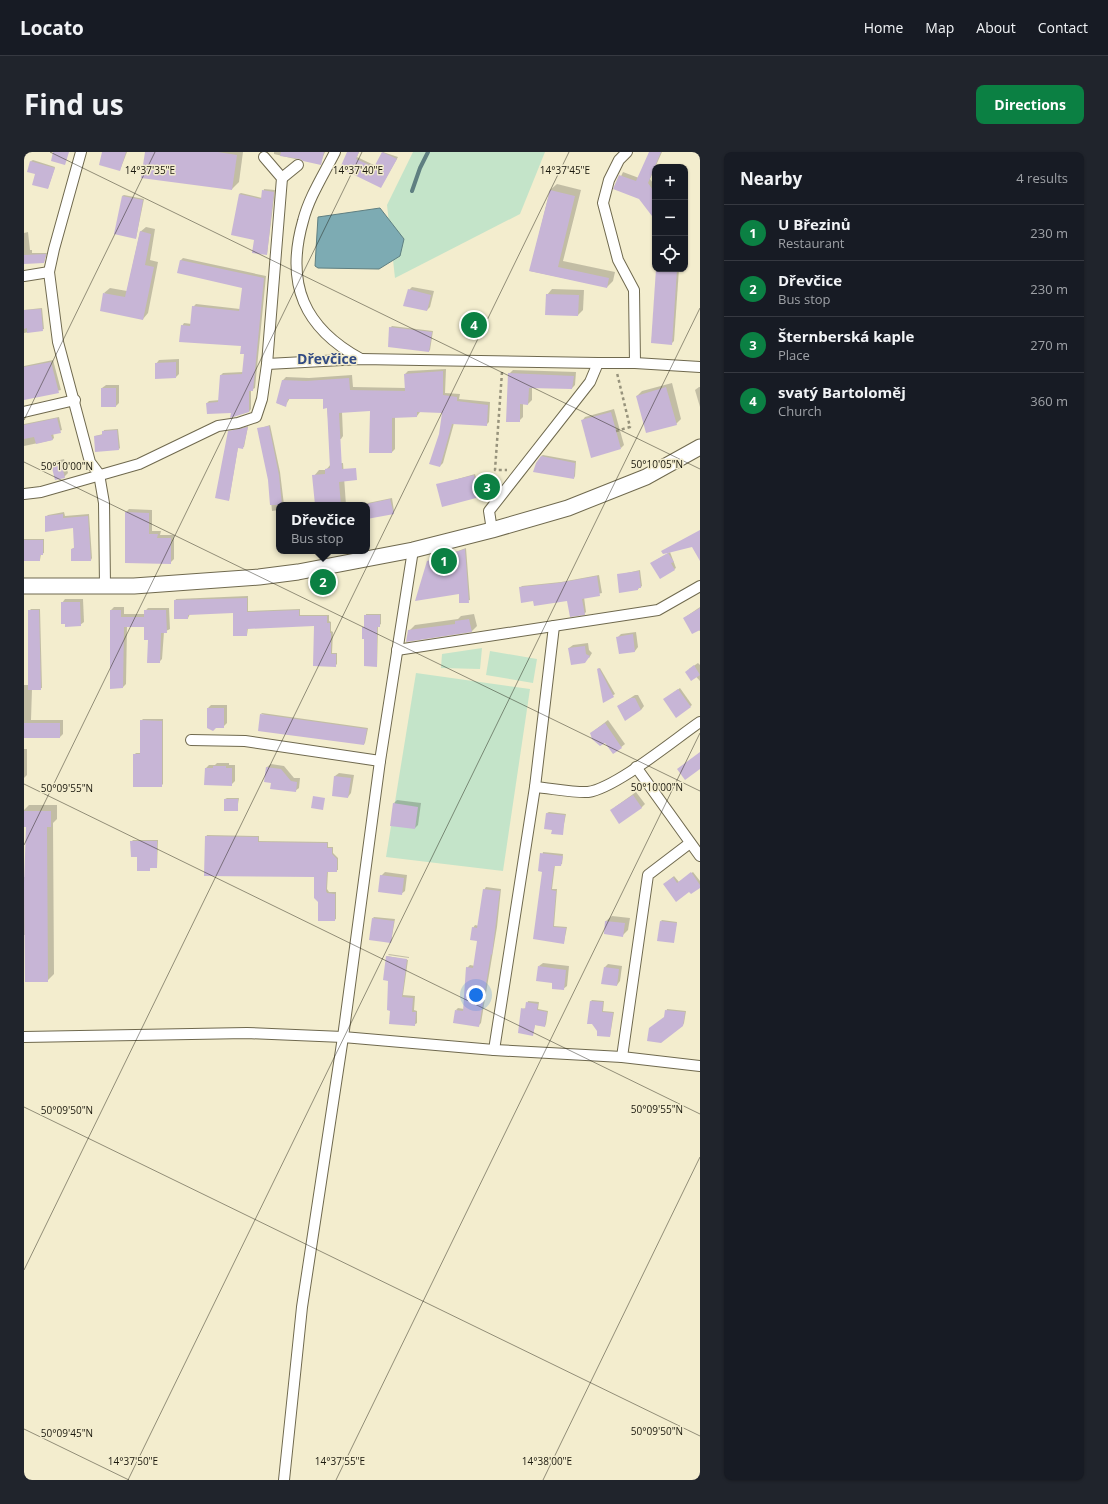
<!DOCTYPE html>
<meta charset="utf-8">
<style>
:root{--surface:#171b24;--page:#20242c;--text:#f1f3f6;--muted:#9ea1a6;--line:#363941;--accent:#0b8043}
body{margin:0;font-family:"Open Sans",sans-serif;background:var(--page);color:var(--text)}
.controls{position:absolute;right:12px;top:12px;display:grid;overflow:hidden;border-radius:8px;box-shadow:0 1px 3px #0004}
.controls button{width:36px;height:36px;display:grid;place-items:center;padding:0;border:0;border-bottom:1px solid var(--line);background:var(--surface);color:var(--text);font:20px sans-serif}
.you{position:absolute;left:452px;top:843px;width:14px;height:14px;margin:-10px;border:3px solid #fff;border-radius:50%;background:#1a73e8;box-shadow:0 0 0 6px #1a73e833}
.badge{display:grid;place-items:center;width:26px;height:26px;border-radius:50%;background:var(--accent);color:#fff;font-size:13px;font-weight:700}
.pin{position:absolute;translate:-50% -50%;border:2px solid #fff;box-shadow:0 1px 4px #0006}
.popup{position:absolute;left:252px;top:350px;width:94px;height:52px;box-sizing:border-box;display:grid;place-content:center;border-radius:8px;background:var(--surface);filter:drop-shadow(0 1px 3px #0005);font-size:13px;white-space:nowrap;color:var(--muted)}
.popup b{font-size:15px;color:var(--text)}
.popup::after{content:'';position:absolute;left:50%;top:100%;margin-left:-8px;border:8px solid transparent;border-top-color:var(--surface)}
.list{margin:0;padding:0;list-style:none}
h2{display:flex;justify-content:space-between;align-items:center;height:52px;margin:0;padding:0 16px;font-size:17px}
h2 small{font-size:13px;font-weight:400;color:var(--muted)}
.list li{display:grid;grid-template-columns:26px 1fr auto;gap:12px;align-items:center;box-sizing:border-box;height:56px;padding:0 16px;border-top:1px solid var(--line)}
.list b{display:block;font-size:15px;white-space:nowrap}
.list p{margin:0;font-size:13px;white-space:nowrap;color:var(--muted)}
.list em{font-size:13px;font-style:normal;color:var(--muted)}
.icon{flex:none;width:22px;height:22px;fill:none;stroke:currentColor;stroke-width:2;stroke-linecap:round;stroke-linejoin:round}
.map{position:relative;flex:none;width:676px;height:1328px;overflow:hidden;border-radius:8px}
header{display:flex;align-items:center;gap:24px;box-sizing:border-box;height:56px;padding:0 20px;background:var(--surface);border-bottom:1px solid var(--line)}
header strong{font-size:19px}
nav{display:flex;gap:22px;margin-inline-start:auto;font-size:14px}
.intro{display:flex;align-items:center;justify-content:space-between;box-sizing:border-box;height:96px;padding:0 24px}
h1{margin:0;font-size:28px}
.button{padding:10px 18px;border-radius:8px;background:var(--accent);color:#fff;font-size:14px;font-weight:700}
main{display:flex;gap:24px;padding:0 24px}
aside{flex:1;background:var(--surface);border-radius:8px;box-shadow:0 1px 3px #0004}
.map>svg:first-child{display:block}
.green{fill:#c4e4c9}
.water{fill:#7dabb3;stroke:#5f7f81}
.shadow{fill:#0003}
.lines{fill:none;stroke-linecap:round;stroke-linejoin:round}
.stream{stroke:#5f7f81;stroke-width:4}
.building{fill:#c7b5d6}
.minor-casing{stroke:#6f694e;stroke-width:12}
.secondary-casing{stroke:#6f694e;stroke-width:17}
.path{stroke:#97937c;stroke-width:2.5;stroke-dasharray:3 3;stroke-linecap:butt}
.minor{stroke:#fff;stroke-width:10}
.secondary{stroke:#fff;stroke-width:15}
.ticks{fill:none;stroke:#1a180d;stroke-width:1;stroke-opacity:0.45}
.labels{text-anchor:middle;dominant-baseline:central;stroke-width:3;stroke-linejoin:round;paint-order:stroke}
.quarter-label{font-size:14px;font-weight:bold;fill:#314a83;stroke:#f3edce}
.ticks-label{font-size:10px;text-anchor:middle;fill:#1a180d;stroke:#f3edce;stroke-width:3;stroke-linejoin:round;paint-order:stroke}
</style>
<header>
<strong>Locato</strong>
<nav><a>Home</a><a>Map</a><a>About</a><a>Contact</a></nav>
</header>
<div class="intro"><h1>Find us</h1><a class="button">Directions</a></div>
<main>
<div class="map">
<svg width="676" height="1328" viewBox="0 0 676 1328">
<rect width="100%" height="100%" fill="#f3edce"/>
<g class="green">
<polygon points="389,0 521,0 496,62 371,126 363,53"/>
<polygon points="458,496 456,517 417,516 418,502"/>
<polygon points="466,499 513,507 509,531 462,523"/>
<polygon points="392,521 506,537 479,719 362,705"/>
</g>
<polygon class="water" points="356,56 380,87 376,104 355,117 294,116 291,114 294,65"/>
<g class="shadow">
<polygon points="79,0 103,0 96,18"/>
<polygon points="122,0 219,0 215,30 208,37"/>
<polygon points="250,0 301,0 296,12 276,6 271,7 250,2"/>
<polygon points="324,0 335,0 333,5 352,14 359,0 374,5 358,33"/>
<polygon points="626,0 638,0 626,27 631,34 631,67 616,46 591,37 599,20 615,26"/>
<polygon points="9,8 31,15 24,36 12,22 7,9"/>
<polygon points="533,32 557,38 539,109 591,120 589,129 583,135 506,119 526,38"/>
<polygon points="240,37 251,38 243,102 232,87 215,42 217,41 238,46"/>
<polygon points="100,43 120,47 112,86 98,44"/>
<polygon points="122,75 131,77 126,108 134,110 124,161 119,167 80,141 86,136 103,139 116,80"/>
<polygon points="4,80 6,98 8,98 8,101 23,101 20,110 0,111 0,81"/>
<polygon points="159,106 242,124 231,236 227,238 227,257 225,260 208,260 183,251 185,249 196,248 197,223 199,221 219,220 222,201 218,193 158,174 160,171 168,172 169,155 172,152 216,157 219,135 154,120 157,108"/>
<polygon points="633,117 655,117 650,189 647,192"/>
<polygon points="388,135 410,139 406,155 403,158 385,138"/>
<polygon points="528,137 560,138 559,158 554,163 523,143"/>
<polygon points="18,156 20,177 0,181 0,158"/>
<polygon points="368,174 409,179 406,198 405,199 366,176"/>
<polygon points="155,207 155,222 152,225 132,212 135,208"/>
<polygon points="29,208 37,238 0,247 0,214"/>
<polygon points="422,217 421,241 436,242 435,247 466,250 465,270 462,273 430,271 419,311 416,314 416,282 419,260 396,260 393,264 371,265 371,297 368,300 347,258 318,260 319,284 317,287 306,289 303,255 300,246 266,246 261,254 253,251 259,228 262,225 285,226 328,223 329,235 382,236 381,222 384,219"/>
<polygon points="489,218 552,220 551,233 548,236 508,235 508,248 504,252 499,252 499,265 495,269 485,222"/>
<polygon points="648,231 657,267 652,272 613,244 618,239"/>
<polygon points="82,233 95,233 95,251 92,254 78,236"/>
<polygon points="675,235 676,235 676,255 671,238"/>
<polygon points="590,257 600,293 597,296 558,269 561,265"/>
<polygon points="35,265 38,278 29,281 30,286 28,288 0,294 0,272"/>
<polygon points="246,273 256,320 260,353 255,353 255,358 248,359 245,328 234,277"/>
<polygon points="224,274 220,295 214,295 205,348 205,280"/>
<polygon points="94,277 96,296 95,297 71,284 79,282 80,278"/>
<polygon points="519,303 552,309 551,324 550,326 517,304"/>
<polygon points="40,307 44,321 40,325 28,312 32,309"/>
<polygon points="319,311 322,353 292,353 290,324 295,318 302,318 307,312"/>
<polygon points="451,322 457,343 455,344 413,333"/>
<polygon points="368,346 370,359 369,361 343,366 343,353 339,352"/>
<polygon points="105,357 128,358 128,379 137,379 136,383 150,383 150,407 146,411 102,410 102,360"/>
<polygon points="40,360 41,364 65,362 68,406 67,408 48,397 51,395 50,374 22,365 24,363"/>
<polygon points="0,387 20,387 20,401 17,402 16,408 0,408"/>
<polygon points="442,396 446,448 436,450 436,440 404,410"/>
<polygon points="646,400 652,416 636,426 629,410"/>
<polygon points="616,418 618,434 614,437 594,423"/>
<polygon points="575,423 578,441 560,445 562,460 560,462 544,448 510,448 496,436 498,434 537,430"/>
<polygon points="224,444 224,459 276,457 276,463 305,463 305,469 307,470 307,479 309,480 308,501 313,501 313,512 311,514 291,473 224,476 223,483 210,460 166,462 164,466 151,466 151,449 152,447"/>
<polygon points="41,447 59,447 60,470 56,473 38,451"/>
<polygon points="90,455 100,455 100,462 121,462 121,459 124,456 145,456 146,477 140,480 138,507 135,510 125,487 121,474 103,474 102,532 99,535 87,536 87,458"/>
<polygon points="676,455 676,479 660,466"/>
<polygon points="7,457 16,457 18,536 8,537 7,568 39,568 39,582 36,585 0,578 0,533 5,533 5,459"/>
<polygon points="342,462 357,462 357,472 354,474 353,514 341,486 338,476 341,474"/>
<polygon points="450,462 453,474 448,479 383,489 385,479 391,473 434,467 437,464"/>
<polygon points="612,480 614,495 611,499 596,501 593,486 597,482"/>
<polygon points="564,491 565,498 568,501 565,506 545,496 549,493"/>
<polygon points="674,511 676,513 676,529 665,517"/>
<polygon points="576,516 591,542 580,549 574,517"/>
<polygon points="656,536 668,553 653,564 642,546"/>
<polygon points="611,543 614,543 620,554 617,558 594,554"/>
<polygon points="187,553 203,553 203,571 199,575 184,556"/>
<polygon points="238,561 344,576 341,591 340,592 237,562"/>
<polygon points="119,567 139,567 139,632 137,634 110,603 112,601 117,601 117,569"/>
<polygon points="584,568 601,592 590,601 571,578"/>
<polygon points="0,597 3,597 3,623 0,626"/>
<polygon points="193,611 205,611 205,613 211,613 211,629 207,633 182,616 185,613 191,613"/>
<polygon points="247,612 260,614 270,626 276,626 275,636 271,639 248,630 243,615"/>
<polygon points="315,621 330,623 327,641 324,645 309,643 311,624"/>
<polygon points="612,640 621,652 617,656 591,655"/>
<polygon points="203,646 215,646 213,658 201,647"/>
<polygon points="373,648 397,651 394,673 391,676 370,651"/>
<polygon points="5,653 33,653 33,667 29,671 30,822 23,829 3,783 0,783 0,725 2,725 3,674 0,674 0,658"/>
<polygon points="525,660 542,662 538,682 529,678 523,661"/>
<polygon points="183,683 235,684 235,689 304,690 304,695 309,695 309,701 314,706 314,718 304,719 303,737 305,740 312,740 312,767 310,768 295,750 291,724 182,685"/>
<polygon points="109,688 134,688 133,715 127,715 125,718 114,704 107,690"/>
<polygon points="519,700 539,702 538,712 531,713 528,737 533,737 530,774 543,775 540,790 510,786 519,719 515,718"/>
<polygon points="361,720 383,723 381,739 377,742 357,724"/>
<polygon points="669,720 676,729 676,734 642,731 650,724 655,730"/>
<polygon points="462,735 477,737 473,775 457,871 454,874 432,858 434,856 440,857 443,816 446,813 451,814 454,788 449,776 451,773 455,774 460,738"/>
<polygon points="588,764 606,766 604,778 599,783 581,781 582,769"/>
<polygon points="350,765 371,767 367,790 349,766"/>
<polygon points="638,768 653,770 649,790 637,769"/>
<polygon points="365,802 385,805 385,806 364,803"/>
<polygon points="363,804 384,808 379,843 391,844 390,858 393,859 393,871 390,873 367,858"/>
<polygon points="519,811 545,814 543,834 539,837 515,814"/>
<polygon points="584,812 598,814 596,829 593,833 581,815"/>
<polygon points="568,848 580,849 579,859 590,860 586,884 574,879 567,849"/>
<polygon points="504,849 515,850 514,857 524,859 522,872 521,874 511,873 509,882 498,857 502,856"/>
<polygon points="643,857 662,859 660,871 659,873 641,865"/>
</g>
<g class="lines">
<polyline class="stream" points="388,39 396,16 404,0"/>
</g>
<g class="building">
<polygon points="29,0 45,0 41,13 27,9"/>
<polygon points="78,0 102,0 96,19 75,13"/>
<polygon points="121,0 194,0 213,3 208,38 117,26"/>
<polygon points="257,0 300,0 297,13 279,9 276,7 256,4"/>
<polygon points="323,0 335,0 332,7 350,15 358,0 373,7 357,36 316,16"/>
<polygon points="625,0 637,0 624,31 631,41 631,68 615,47 589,37 595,23 612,29"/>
<polygon points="6,9 31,16 24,37 8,33 11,22 3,20"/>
<polygon points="238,38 250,40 243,103 228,101 230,88 207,83 215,42 237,47"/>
<polygon points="526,38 551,44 534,115 585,126 583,136 505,119"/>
<polygon points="98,44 119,48 112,87 90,82"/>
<polygon points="116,79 127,82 121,113 130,115 119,168 76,159 79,141 101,145"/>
<polygon points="22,102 20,111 0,112 0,103"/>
<polygon points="156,108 240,126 229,239 225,239 225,260 206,266 207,261 183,262 182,251 194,250 196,223 218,222 220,202 216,202 217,194 155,190 157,173 166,174 168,154 215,159 218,136 153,121"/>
<polygon points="632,117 653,117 648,193 627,191"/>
<polygon points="384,137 407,143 403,159 379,154"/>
<polygon points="522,142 555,143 554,164 521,163"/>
<polygon points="17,157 19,179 3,181 3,176 0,177 0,158"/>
<polygon points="365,175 408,180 405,200 364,195"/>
<polygon points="27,210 35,241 0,248 0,215"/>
<polygon points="152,210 152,226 131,227 131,211"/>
<polygon points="419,219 419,243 433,245 433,249 464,253 463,274 428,272 416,315 405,312 415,282 418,261 393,260 393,265 368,266 368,301 345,301 346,259 315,261 318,317 332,316 333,328 315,330 317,353 291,353 288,323 301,322 301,317 306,316 303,256 299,257 299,247 264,247 262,255 252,251 258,228 282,229 325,226 326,238 381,239 380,222"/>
<polygon points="484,221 550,224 548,237 505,236 504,253 496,252 496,270 482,270"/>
<polygon points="642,235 653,273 622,281 612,244"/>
<rect x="77" y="236" width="15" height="19"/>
<polygon points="587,260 597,297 567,306 557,268"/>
<polygon points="33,266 37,281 27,283 29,288 12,292 10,285 0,287 0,273"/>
<polygon points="245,274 255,323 258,353 246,353 244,328 233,276"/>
<polygon points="224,275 219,297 214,296 205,349 191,346 204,279"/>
<polygon points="93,278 95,298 71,300 70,284 78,283 78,279"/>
<polygon points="517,304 551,311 550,327 509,320 512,311"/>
<polygon points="37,310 41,326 31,328 27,312"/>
<polygon points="450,323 456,345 418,355 412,332"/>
<polygon points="366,347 370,362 343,367 343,352"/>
<polygon points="101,360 125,361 125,382 134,382 133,386 147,386 147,412 101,411"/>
<polygon points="39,362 39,366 64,364 67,409 47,409 47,397 50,396 49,376 21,380 21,364"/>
<polygon points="676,378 676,409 668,395 644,401 650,410 647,411 651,418 636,427 626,411 644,401 639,402 637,399"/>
<polygon points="0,388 19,388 19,403 16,403 16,409 0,409"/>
<polygon points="441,397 445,451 435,451 435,442 391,449 403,409"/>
<polygon points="615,419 617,436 614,436 614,438 595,441 593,422"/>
<polygon points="573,424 576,444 558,447 561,463 546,465 543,449 510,454 509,449 497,451 495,435 534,431"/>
<polygon points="223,446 223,460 275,458 275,464 303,464 303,471 306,471 306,481 307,481 307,502 312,502 312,515 289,514 290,474 223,477 223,484 209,484 209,461 164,463 164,467 150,467 150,448"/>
<polygon points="37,450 56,450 57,474 41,475 41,472 37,472"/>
<polygon points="676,456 676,478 668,482 659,466"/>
<polygon points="4,458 15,458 17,538 4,538"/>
<polygon points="86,458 97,458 97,465 120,465 120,458 142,458 143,481 137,481 136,511 123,511 124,488 120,488 120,475 100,475 99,536 86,537"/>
<polygon points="340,463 356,463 356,475 353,475 353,515 340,514 340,487 338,487 338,475 340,475"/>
<polygon points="445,467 448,480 382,490 384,478 431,472 431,469"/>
<polygon points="609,482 611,500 595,502 592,485"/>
<polygon points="561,494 562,502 566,504 561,511 547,513 544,496"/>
<polygon points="670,513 676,523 667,529 661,520"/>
<polygon points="575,516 590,545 579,551 573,517"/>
<polygon points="654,537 667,555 652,566 639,547"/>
<polygon points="607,546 611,546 617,558 601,569 593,554"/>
<polygon points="183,556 200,556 200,576 192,576 189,579 183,576"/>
<polygon points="236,562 343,577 340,593 234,579"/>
<polygon points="116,568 138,569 138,635 109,635 109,602 116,602"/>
<rect x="0" y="571" width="36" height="15"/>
<polygon points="581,571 598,596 589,602 581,591 576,594 568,587 566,581"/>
<polygon points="676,600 676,617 661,628 653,617"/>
<polygon points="189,614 202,614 202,616 208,616 208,634 180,633 181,616 189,616"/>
<polygon points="242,615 257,617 267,629 273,630 272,640 246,637 247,631 240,630"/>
<polygon points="310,624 327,626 324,646 308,644"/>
<polygon points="609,643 618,656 595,672 586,658"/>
<polygon points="289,644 301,646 299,658 287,656"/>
<rect x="200" y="647" width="14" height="12"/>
<polygon points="369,651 394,655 391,677 366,674"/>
<polygon points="0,659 27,659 27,675 23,675 24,830 1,830 0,731 2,675 0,675"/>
<polygon points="522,661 541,663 539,683 527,682 528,678 520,677"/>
<polygon points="181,684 234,685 234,690 303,691 303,696 308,696 308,702 313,707 313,720 303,720 302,739 303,741 311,742 311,769 294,769 294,750 290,746 290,725 180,724"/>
<polygon points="106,689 133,689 133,716 126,716 126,719 113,719 113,705 107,705"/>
<polygon points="516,701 539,704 537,714 530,714 527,738 532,739 529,775 542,776 540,792 509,787 518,720 514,719"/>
<polygon points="667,720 676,733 676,736 667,742 665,740 652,750 639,732 649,725 653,731"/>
<polygon points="356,723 380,726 378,743 354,740"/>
<polygon points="459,737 476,739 475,745 468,803 467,802 455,875 429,871 431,858 439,859 442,815 449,816 453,789 446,788 448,775 453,776"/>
<polygon points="348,766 370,769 367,791 345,788"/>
<polygon points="581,769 601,771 599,785 580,782"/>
<polygon points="636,769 653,771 650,791 633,789"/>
<polygon points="362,804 383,807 378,845 389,846 388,860 392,860 391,874 365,872 366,859 363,858 364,829 359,828"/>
<polygon points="514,814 542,818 540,838 528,837 528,831 512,829"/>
<polygon points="580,815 595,817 593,834 577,832"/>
<polygon points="566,849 579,850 578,860 589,861 586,885 573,884 573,879 568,872 563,872"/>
<polygon points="502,850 514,852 513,858 523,860 521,875 511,873 509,884 494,881 497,856 501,857"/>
<polygon points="641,858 661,860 659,874 637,891 623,889 625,876 640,865"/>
</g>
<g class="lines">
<defs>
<g id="minor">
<polyline points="57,0 30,97 25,120 34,190 66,310 75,322 80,351 81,434"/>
<path d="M311 0C300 22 285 45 279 69 261 132 280 176 337 207"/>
<polyline points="603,0 595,8 585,28 579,51 594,108 610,138 611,211"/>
<polyline points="258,26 274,13"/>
<polyline points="0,124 25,120"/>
<polyline points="243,212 337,207 574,211"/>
<polyline points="0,260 51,248"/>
<polyline points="0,342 17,340 115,312 194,274 214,271 232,265 238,247 243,212 258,26 240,5"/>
<polyline points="468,378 465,359 566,230 574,211 611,211 676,215"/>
<polyline points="373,498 634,458 676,434"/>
<polyline points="167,588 221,589 356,609"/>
<polyline points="612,615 676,704"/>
<path d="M511 635C525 636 551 641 564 640 592 636 651 587 676 570"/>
<polyline points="0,885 223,881 319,885 470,898 598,905 676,914"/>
<polyline points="470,898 511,635 530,474"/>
<polyline points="598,905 624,723 666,691"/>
<polyline points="260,1328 278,1155 319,885 356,609 389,398"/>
</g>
<polyline id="secondary" points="0,434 110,434 235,425 274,420 389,398 468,378 544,356 622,325 676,295"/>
</defs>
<use href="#minor" class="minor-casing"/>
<use href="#secondary" class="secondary-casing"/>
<g class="path">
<polyline points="478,220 471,318 483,318"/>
<polyline points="592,279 606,275 593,221"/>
</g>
<use href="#minor" class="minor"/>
<use href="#secondary" class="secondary"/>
</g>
<path class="ticks" d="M26 0 676 317M0 268 131 0M0 310 676 639M0 632 676 962M0 693 338 0M0 955 676 1284M0 1118 545 0M0 1277 105 1328M104 1328 676 156M312 1328 676 581M519 1328 676 1005"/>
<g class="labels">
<g class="quarter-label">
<text x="303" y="206">Dřevčice</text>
</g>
</g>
<g class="ticks-label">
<text x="126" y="22">14°37'35"E</text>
<text x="334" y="22">14°37'40"E</text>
<text x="541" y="22">14°37'45"E</text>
<text x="633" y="316">50°10'05"N</text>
<text x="43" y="318">50°10'00"N</text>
<text x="633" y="639">50°10'00"N</text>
<text x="43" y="640">50°09'55"N</text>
<text x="633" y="961">50°09'55"N</text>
<text x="43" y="962">50°09'50"N</text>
<text x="633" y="1283">50°09'50"N</text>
<text x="43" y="1285">50°09'45"N</text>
<text x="109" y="1313">14°37'50"E</text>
<text x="316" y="1313">14°37'55"E</text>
<text x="523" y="1313">14°38'00"E</text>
</g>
</svg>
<div class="controls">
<button>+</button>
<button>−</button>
<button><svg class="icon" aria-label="locate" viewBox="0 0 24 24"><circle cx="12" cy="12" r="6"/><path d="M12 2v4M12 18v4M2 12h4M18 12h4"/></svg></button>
</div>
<div class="you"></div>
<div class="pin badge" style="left:420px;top:409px">1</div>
<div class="pin badge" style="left:299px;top:430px">2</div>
<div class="popup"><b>Dřevčice</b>Bus stop</div>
<div class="pin badge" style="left:463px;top:335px">3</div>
<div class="pin badge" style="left:450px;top:173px">4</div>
</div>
<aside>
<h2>Nearby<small>4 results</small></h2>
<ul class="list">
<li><span class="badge">1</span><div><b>U Březinů</b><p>Restaurant</p></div><em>230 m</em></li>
<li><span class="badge">2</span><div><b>Dřevčice</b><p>Bus stop</p></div><em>230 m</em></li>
<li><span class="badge">3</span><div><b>Šternberská kaple</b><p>Place</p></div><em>270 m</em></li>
<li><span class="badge">4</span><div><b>svatý Bartoloměj</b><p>Church</p></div><em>360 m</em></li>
</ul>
</aside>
</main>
